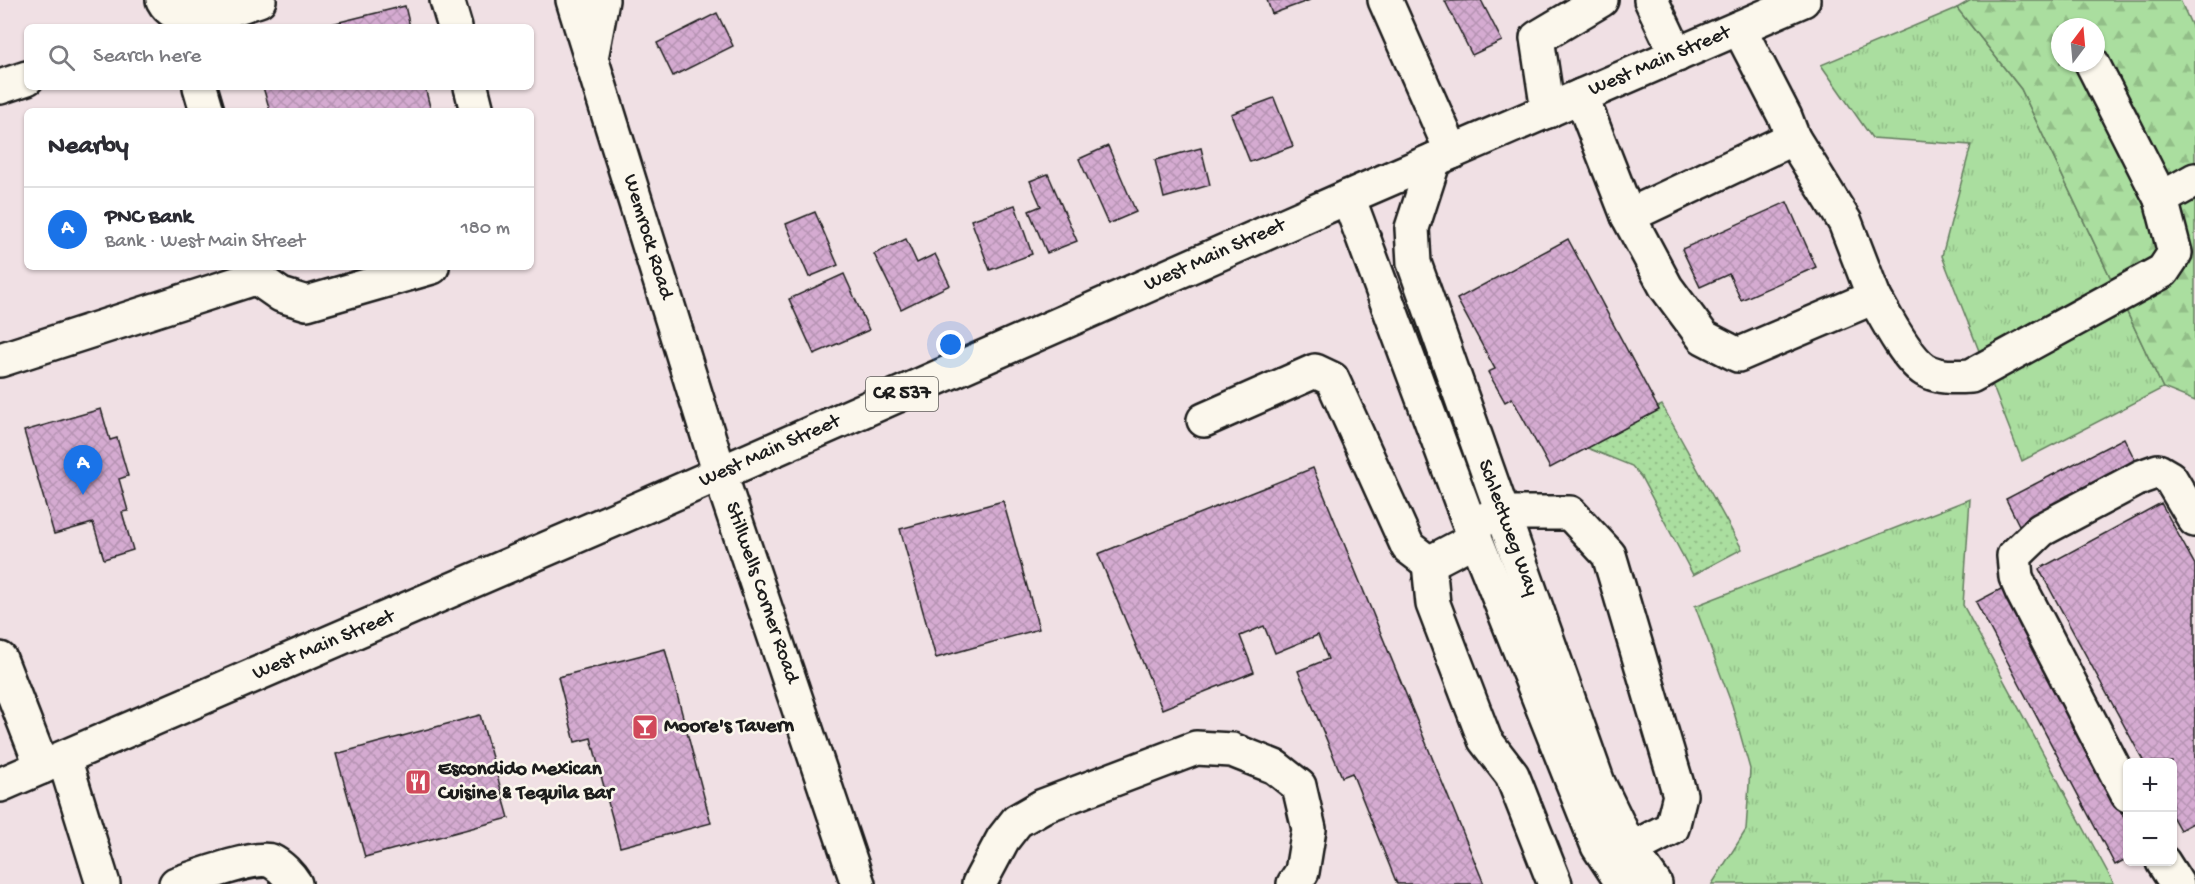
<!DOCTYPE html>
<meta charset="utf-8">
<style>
:root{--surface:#fff;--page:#f7f7f7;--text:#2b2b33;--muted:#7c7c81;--line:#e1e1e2;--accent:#1a73e8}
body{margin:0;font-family:"Gochi Hand",sans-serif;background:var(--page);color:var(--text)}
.controls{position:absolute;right:18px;bottom:18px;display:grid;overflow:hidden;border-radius:9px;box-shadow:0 2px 4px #0004}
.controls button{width:54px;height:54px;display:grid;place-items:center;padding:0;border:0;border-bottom:2px solid var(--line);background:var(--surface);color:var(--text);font:30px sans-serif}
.compass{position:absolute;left:2051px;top:18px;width:54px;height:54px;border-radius:50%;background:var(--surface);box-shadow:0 2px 4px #0004;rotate:16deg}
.you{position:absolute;left:951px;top:345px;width:21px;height:21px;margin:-15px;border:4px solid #fff;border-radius:50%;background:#1a73e8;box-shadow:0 0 0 9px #1a73e833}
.badge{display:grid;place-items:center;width:39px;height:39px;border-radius:50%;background:var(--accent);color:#fff;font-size:20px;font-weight:700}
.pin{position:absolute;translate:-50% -50px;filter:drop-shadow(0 2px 3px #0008)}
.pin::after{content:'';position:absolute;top:32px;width:21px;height:18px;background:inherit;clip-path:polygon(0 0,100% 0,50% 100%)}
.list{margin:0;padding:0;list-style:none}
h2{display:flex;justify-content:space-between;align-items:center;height:78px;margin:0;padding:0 24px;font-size:26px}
h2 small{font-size:20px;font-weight:400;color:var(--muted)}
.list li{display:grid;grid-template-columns:39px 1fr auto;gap:18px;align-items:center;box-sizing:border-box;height:84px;padding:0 24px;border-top:2px solid var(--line)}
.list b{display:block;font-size:22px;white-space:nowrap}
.list p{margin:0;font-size:20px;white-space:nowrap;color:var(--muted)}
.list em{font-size:20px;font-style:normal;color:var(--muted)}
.icon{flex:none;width:33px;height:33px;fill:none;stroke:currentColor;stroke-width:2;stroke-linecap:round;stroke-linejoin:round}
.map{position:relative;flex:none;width:2195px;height:884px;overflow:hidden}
.search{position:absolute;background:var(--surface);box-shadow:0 2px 4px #0004;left:24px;top:24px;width:510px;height:66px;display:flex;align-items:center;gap:15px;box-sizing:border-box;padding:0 21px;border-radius:9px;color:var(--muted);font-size:22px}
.panel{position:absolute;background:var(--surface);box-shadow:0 2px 4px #0004;left:24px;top:108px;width:510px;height:162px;border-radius:9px}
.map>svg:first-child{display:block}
.grass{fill:url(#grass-tufts);stroke:#637d5e;stroke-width:1.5}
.forest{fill:url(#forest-firs);stroke:#637d5e;stroke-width:1.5;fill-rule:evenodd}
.park{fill:url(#park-dots);stroke:#637d5e;stroke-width:1.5}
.building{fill:url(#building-cross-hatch);stroke:#1c1c1c;stroke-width:1.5}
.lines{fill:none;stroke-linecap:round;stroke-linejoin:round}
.minor-casing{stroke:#1c1c1c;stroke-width:38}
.major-casing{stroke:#1c1c1c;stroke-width:38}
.minor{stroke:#fbf7ec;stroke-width:33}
.major{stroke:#fbf7ec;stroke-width:33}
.labels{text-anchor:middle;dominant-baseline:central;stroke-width:5;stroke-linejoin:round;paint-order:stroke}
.shield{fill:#fbf7ec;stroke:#5f5e5a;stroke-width:1.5}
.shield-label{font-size:20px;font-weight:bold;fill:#1c1c1c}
.street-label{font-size:21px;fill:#1c1c1c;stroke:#fbf7ec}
.poi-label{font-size:21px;font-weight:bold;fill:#1c1c1c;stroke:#fbf7ec;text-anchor:start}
</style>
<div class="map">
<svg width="2195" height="884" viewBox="0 0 2195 884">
<defs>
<pattern id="grass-tufts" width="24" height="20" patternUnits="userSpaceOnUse" patternTransform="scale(1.5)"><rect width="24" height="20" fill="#aade9f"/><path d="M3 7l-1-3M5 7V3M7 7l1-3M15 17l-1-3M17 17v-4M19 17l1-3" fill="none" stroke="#92be88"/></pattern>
<pattern id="forest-firs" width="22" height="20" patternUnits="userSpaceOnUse" patternTransform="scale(1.5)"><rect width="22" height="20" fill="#aade9f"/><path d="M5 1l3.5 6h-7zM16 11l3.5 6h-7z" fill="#92be88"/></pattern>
<pattern id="park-dots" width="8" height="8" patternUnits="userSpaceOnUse" patternTransform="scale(1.5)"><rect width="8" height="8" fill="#aade9f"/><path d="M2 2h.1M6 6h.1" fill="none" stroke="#92be88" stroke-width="1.8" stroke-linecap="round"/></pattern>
<pattern id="building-cross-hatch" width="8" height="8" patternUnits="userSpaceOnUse" patternTransform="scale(1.5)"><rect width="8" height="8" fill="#d5abd1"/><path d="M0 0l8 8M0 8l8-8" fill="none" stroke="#b693b3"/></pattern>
</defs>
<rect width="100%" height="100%" fill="#f0e0e4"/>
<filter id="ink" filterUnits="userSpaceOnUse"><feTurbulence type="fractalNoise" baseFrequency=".0167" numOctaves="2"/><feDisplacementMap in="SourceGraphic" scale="12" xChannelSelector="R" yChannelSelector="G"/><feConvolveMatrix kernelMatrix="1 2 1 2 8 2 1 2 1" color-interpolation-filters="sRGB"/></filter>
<g filter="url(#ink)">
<g class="grass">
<polygon points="1957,8 2021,89 2163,388 2022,461 1942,256 1971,145 1872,138 1821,65"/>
<polygon points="1970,499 1963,605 2114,884 1712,884 1746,830 1750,769 1732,705 1695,606"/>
</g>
<path class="forest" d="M1971 0H2180L2195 33V401L2163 388 2021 89 1957 8ZM2060 27H2096V63H2060Z"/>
<polygon class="park" points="1662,405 1742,549 1693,575 1641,477 1632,466 1587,448 1659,410 1658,407"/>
<g class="building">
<polygon points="1267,0 1310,0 1272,14"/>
<polygon points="1481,0 1502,41 1472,55 1445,1"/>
<polygon points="405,6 410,27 319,27"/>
<polygon points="717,13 733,46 673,76 657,43"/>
<polygon points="263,87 425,87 431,111 270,111"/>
<polygon points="1274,98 1293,146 1250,162 1231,114"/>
<polygon points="1108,146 1136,212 1108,224 1079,159"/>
<polygon points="1201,148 1210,185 1164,198 1155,160"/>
<polygon points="1048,174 1077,241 1047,253 1029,211 1041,206 1030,181"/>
<polygon points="1787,202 1816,267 1741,300 1729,274 1700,287 1682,249"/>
<polygon points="1015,205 1032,254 990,270 971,220"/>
<polygon points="815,212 838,265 809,277 786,224"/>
<polygon points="906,239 917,263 935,254 950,285 901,309 874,254"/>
<polygon points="1568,239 1659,410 1550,468 1512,398 1505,402 1488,372 1495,369 1457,299"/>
<polygon points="844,274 869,330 814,354 789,299"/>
<polygon points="101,409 110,440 117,438 128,476 119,479 128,511 122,512 133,550 104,559 93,523 54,534 24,431"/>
<polygon points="2124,438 2137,464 2019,525 2006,499"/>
<polygon points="1313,468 1484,884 1397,884 1352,773 1342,777 1298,671 1328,659 1318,635 1275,653 1264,626 1240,636 1254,672 1162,709 1098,554"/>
<polygon points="1003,501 1039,629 936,658 900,529"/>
<polygon points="2161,503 2195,565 2195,822 2180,830 2172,816 2172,762 2144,762 2039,569"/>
<polygon points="2003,588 2128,825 2128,858 2115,865 1976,602"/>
<polygon points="665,649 711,823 620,847 591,738 575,742 558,677"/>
<polygon points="480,715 509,818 365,857 336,754"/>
</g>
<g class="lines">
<defs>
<g id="minor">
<path d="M163 0C180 32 233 7 259 0"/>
<polyline points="447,0 455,27"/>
<polyline points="573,0 720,474 858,884"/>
<polyline points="1385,0 1452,152"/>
<polyline points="1651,0 1677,55"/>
<polyline points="592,53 602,0"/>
<polyline points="2092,63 2161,199"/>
<polyline points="0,87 27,78"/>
<polyline points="200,87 207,111"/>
<polyline points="471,87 477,111"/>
<polyline points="1581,96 1628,216 1666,287 1703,337 1738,355 1874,297 1845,222 1793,138 1785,117 1739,28"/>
<polyline points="1548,111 1537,38 1601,0"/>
<polyline points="1434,160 1412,228 1414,263 1598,783 1630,849 1655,884"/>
<polyline points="1348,197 1470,525 1598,846 1623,884"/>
<polyline points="1628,216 1793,138"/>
<polyline points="252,267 261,281 281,295 307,303 432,267"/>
<path d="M1874 297C1885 316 1906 358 1925 370 1939 378 1955 377 1971 376L2163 271 2175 253 2161 199 2195 180"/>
<polyline points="0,360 258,277"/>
<polyline points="1204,420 1315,371 1332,379 1408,547 1429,563 1475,539"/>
<polyline points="1483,520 1502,513 1570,513 1609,555 1680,795 1672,828 1610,860"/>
<polyline points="1429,563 1433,604 1485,740 1512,775 1555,884"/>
<polyline points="0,659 42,767"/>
<polyline points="64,758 103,884"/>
<polyline points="2128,795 2022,591 2016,577 2014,556 2041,530 2141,477 2158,471 2170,478 2195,520"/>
<polyline points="2163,862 2177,884"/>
<path d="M176 884C194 878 256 855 271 861 280 865 290 876 295 884"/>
<polyline points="979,884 1003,839 1017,821 1043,806 1196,748 1232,750 1275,767 1299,786 1309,829 1302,872 1294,884"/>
</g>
<polyline id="major" points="0,785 648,505 1348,197 1803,0"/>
</defs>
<use href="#minor" class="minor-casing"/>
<use href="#major" class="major-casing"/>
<use href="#minor" class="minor"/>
<use href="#major" class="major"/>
</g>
</g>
<defs>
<symbol id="bar-square" viewBox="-11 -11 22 22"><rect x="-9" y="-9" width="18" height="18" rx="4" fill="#d1495b" stroke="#fbf7ec"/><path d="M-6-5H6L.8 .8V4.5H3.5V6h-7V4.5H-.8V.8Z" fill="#fff"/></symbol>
<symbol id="restaurant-square" viewBox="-11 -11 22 22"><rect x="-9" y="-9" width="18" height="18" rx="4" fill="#d1495b" stroke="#fbf7ec"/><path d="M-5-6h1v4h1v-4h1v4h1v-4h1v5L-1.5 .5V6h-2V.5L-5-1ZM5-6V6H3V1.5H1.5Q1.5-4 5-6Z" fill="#fff"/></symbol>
</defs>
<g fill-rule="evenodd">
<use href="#bar-square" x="630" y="712" width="30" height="30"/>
<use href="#restaurant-square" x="403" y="767" width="30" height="30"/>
</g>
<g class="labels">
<rect class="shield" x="866" y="377" width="72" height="34" rx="4.5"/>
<g class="shield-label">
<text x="902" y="394">CR 537</text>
</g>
<g class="street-label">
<text transform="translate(1660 62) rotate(-23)">West Main Street</text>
<text transform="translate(647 237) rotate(73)">Wemrock Road</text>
<text transform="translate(1215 256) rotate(-24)">West Main Street</text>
<text transform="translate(770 452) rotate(-24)">West Main Street</text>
<text transform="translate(1507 528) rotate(70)">Schlectweg Way</text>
<text transform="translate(761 593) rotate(71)">Stillwells Corner Road</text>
<text transform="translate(324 646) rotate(-23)">West Main Street</text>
</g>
<g class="poi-label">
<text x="664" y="727">Moore's Tavern</text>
<text x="438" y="770">Escondido Mexican<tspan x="438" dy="24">Cuisine &amp; Tequila Bar</tspan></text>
</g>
</g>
</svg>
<div class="controls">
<button>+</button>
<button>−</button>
</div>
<svg class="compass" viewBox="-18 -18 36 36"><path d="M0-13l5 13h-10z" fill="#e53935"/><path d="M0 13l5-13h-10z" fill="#7c7c81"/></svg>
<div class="you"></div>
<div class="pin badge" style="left:83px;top:495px">A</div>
<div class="search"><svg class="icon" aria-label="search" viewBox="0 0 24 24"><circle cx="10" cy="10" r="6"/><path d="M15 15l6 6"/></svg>Search here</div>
<section class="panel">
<h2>Nearby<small></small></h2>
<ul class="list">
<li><span class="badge">A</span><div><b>PNC Bank</b><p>Bank · West Main Street</p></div><em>180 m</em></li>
</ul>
</section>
</div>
